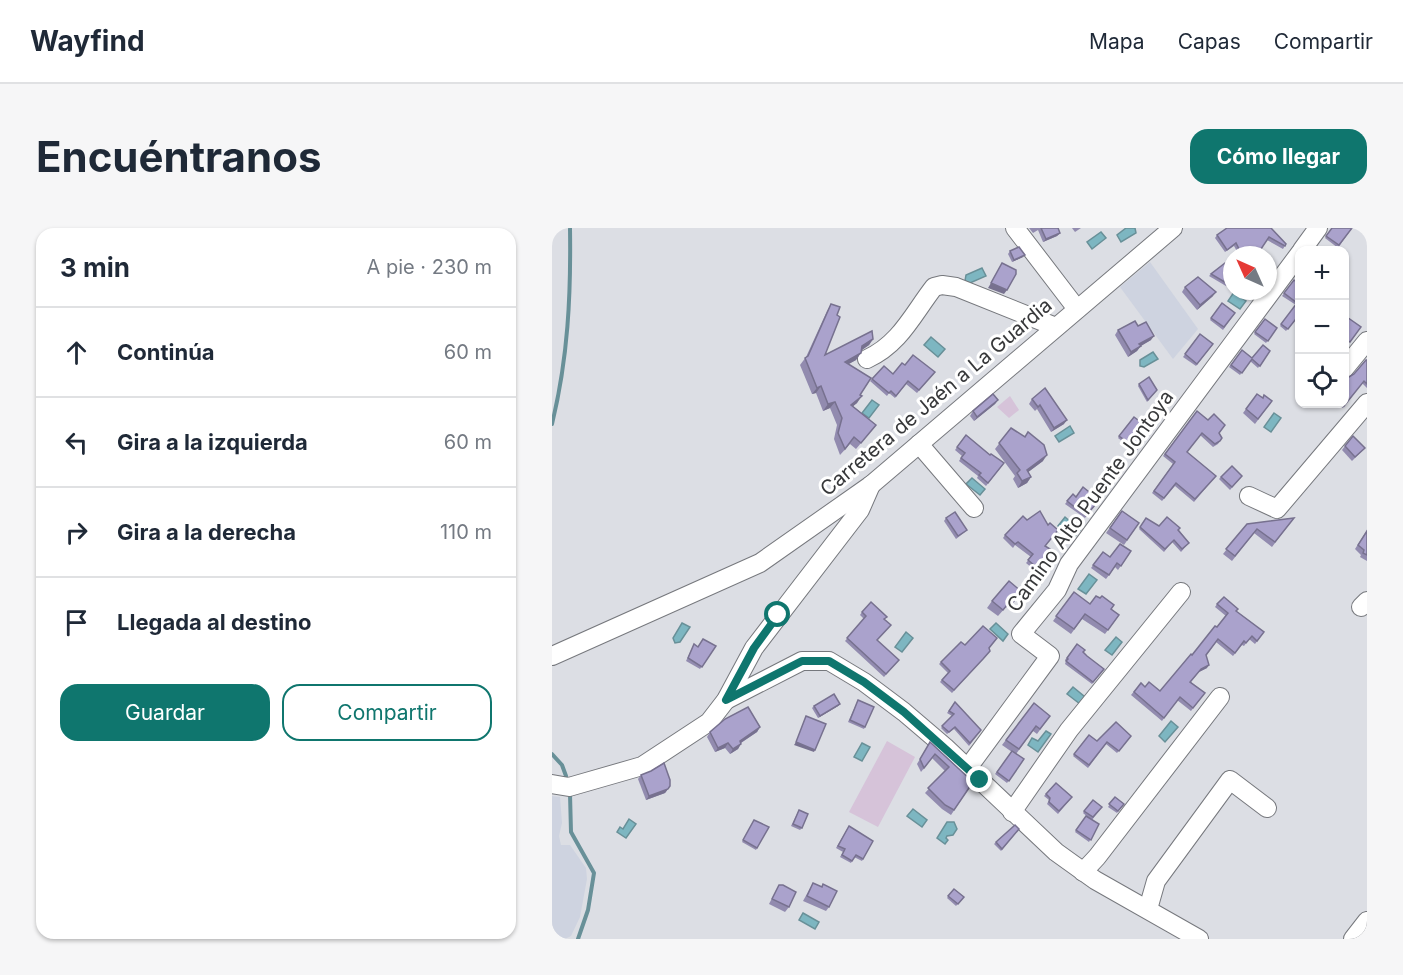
<!DOCTYPE html>
<html lang="es">
<meta charset="utf-8">
<style>
:root{--surface:#fff;--page:#f6f6f7;--text:#1f2937;--muted:#747a83;--line:#e0e1e3;--accent:#0f766e}
body{margin:0;font-family:Inter,sans-serif;background:var(--page);color:var(--text)}
.controls{position:absolute;right:18px;top:18px;display:grid;overflow:hidden;border-radius:12px;box-shadow:0 2px 4px #0004}
.controls button{width:54px;height:54px;display:grid;place-items:center;padding:0;border:0;border-bottom:2px solid var(--line);background:var(--surface);color:var(--text);font:30px sans-serif}
.compass{position:absolute;left:671px;top:18px;width:54px;height:54px;border-radius:50%;background:var(--surface);box-shadow:0 2px 4px #0004;rotate:315deg}
.stop{position:absolute;width:18px;height:18px;margin:-14px;border:4px solid #0f766e;border-radius:50%;background:#fff}
.stop.end{background:#0f766e;border-color:#fff;box-shadow:0 2px 6px #0008}
.list{margin:0;padding:0;list-style:none}
h2{display:flex;justify-content:space-between;align-items:center;height:78px;margin:0;padding:0 24px;font-size:26px}
h2 small{font-size:20px;font-weight:400;color:var(--muted)}
.list li{display:grid;grid-template-columns:39px 1fr auto;gap:18px;align-items:center;box-sizing:border-box;height:90px;padding:0 24px;border-top:2px solid var(--line)}
.list b{display:block;font-size:22px;white-space:nowrap}
.list em{font-size:20px;font-style:normal;color:var(--muted)}
.actions{display:flex;gap:12px;padding:18px 24px}
.actions a{flex:1;padding:14px 0;border:2px solid var(--accent);border-radius:18px;text-align:center;font-size:21px;color:var(--accent)}
.actions .main{background:var(--accent);color:#fff}
.icon{flex:none;width:33px;height:33px;fill:none;stroke:currentColor;stroke-width:2;stroke-linecap:round;stroke-linejoin:round}
.map{position:relative;flex:none;width:815px;height:711px;overflow:hidden;border-radius:18px}
header{display:flex;align-items:center;gap:36px;box-sizing:border-box;height:84px;padding:0 30px;background:var(--surface);border-bottom:2px solid var(--line)}
header strong{font-size:28px}
nav{display:flex;gap:33px;margin-inline-start:auto;font-size:21px}
.intro{display:flex;align-items:center;justify-content:space-between;box-sizing:border-box;height:144px;padding:0 36px}
h1{margin:0;font-size:42px}
.button{padding:15px 27px;border-radius:18px;background:var(--accent);color:#fff;font-size:21px;font-weight:700}
main{display:flex;gap:36px;padding:0 36px}
aside{flex:1;background:var(--surface);border-radius:18px;box-shadow:0 2px 4px #0004}
.map>svg:first-child{display:block}
.built{fill:#ced3e0}
.green{fill:#d6c3d9}
.water{fill:#7db6c1;stroke:#689098;stroke-width:1.5}
.lines{fill:none;stroke-linecap:round;stroke-linejoin:round}
.stream{stroke:#689098;stroke-width:4}
.minor-casing{stroke:#76787d;stroke-width:20}
.minor{stroke:#fff;stroke-width:18}
.wall{fill:#928baf}
.shaded-wall{fill:#77718f}
.building{fill:#aaa2cc;stroke:#77718f;stroke-width:1.5}
.route{stroke:#0f766e;stroke-width:8}
.labels{text-anchor:middle;dominant-baseline:central;stroke-width:6;stroke-linejoin:round;paint-order:stroke}
.street-label{font-size:20px;fill:#37383a;stroke:#fff}
</style>
<header>
<strong>Wayfind</strong>
<nav><a>Mapa</a><a>Capas</a><a>Compartir</a></nav>
</header>
<div class="intro"><h1>Encuéntranos</h1><a class="button">Cómo llegar</a></div>
<main>
<aside>
<h2>3 min<small>A pie · 230 m</small></h2>
<ul class="list">
<li><svg class="icon" aria-label="ahead" viewBox="0 0 24 24"><path d="M12 20V5M6 11l6-6 6 6"/></svg><div><b>Continúa</b></div><em>60 m</em></li>
<li><svg class="icon" aria-label="left" viewBox="0 0 24 24"><path d="M17 20v-9H6M10 6l-5 5 5 5"/></svg><div><b>Gira a la izquierda</b></div><em>60 m</em></li>
<li><svg class="icon" aria-label="right" viewBox="0 0 24 24"><path d="M7 20v-9h11M14 6l5 5-5 5"/></svg><div><b>Gira a la derecha</b></div><em>110 m</em></li>
<li><svg class="icon" aria-label="arrive" viewBox="0 0 24 24"><path d="M6 21V4h12l-3 4 3 4H6"/></svg><div><b>Llegada al destino</b></div></li>
</ul>
<div class="actions"><a class="main">Guardar</a><a>Compartir</a></div>
</aside>
<div class="map">
<svg width="815" height="711" viewBox="0 0 815 711">
<rect width="100%" height="100%" fill="#dcdee4"/>
<g class="built">
<polygon points="598,34 646,101 621,131 568,59"/>
<polygon points="0,568 8,569 10,595 7,608 9,617 18,617 34,640 35,651 28,689 19,708 13,711 0,711"/>
</g>
<g class="green">
<polygon points="458,168 467,182 457,190 445,179"/>
<polygon points="335,513 363,529 326,599 297,584"/>
</g>
<g class="water">
<polygon points="574,0 583,0 584,5 569,14 565,7"/>
<polygon points="549,4 554,10 540,21 535,14"/>
<polygon points="430,40 434,48 418,55 413,53 414,47"/>
<polygon points="682,64 694,73 688,81 676,73"/>
<polygon points="379,109 393,121 386,129 372,117"/>
<polygon points="601,124 606,131 592,139 588,138 588,132"/>
<polygon points="320,172 327,177 317,190 310,185"/>
<polygon points="722,185 729,190 719,204 712,199"/>
<polygon points="518,198 522,205 507,214 503,208"/>
<polygon points="420,250 433,261 428,267 414,256"/>
<polygon points="513,289 528,302 521,311 506,298"/>
<polygon points="537,346 545,352 534,366 526,361"/>
<polygon points="130,395 138,399 128,414 123,415 121,410"/>
<polygon points="444,395 456,406 451,413 438,401"/>
<polygon points="354,404 361,410 350,424 343,419"/>
<polygon points="564,409 570,414 560,427 553,422"/>
<polygon points="521,459 533,469 528,476 515,466"/>
<polygon points="619,493 626,499 613,514 607,508"/>
<polygon points="494,503 499,506 486,524 476,517 480,510 486,513"/>
<polygon points="310,515 318,519 310,533 302,529"/>
<polygon points="361,581 375,592 370,599 355,588"/>
<polygon points="77,591 84,596 74,610 65,604 68,599 71,601"/>
<polygon points="395,594 402,594 405,601 401,607 395,608 394,610 396,612 393,616 385,610"/>
<polygon points="251,685 267,694 263,701 247,692"/>
</g>
<g class="lines">
<g class="stream">
<path d="M0 196C16 130 19 68 18 0"/>
<polyline points="0,526 10,537 14,548"/>
<polyline points="18,566 19,604 42,645 36,682 26,711"/>
</g>
<defs>
<g id="minor">
<polyline points="463,0 525,81"/>
<polyline points="750,22 766,0"/>
<path d="M315 131C348 116 361 86 382 59L390 57 404 59 504 99"/>
<polyline points="792,141 815,113"/>
<polyline points="367,216 422,280"/>
<polyline points="697,268 725,281 815,175"/>
<polyline points="809,379 815,373"/>
<polyline points="0,428 208,335 319,257 621,0"/>
<polyline points="174,472 250,433 277,433 312,454 352,484 393,519 504,624 543,652 647,711"/>
<polyline points="415,541 498,428 469,406 505,362 517,336 748,25"/>
<polyline points="0,556 17,559 90,538 157,494 174,472 202,420 308,282 319,257"/>
<polyline points="460,584 517,502 629,364"/>
<polyline points="531,644 545,629 668,469"/>
<polyline points="596,681 604,653 678,552 715,580"/>
<polyline points="801,711 815,693"/>
</g>
</defs>
<use href="#minor" class="minor-casing"/>
<use href="#minor" class="minor"/>
</g>
<g class="wall">
<polygon points="477,0 506,0 508,5 505,8 491,14 486,2 481,5"/>
<polygon points="520,0 529,0 523,4"/>
<polygon points="719,0 734,16 731,21 715,12 705,27 687,27 682,18 673,24 663,10 665,7"/>
<polygon points="780,0 800,0 786,20 773,10"/>
<polygon points="458,23 471,29 460,34 456,26"/>
<polygon points="659,46 680,53 674,58 657,48"/>
<polygon points="742,52 747,87 734,103 728,98 744,77 730,68"/>
<polygon points="633,59 661,68 645,82 630,64"/>
<polygon points="670,75 683,85 671,102 658,92"/>
<polygon points="279,76 285,87 273,127 321,111 317,117 309,122 304,132 296,136 308,167 305,175 301,178 324,197 304,221 298,216 288,227 282,211 285,197 278,180 271,183 264,165 260,166 248,137 254,129 275,83"/>
<polygon points="792,87 809,99 796,116 792,113"/>
<polygon points="713,91 725,100 714,115 702,106"/>
<polygon points="586,98 599,112 588,118 585,123 576,129 563,107 566,102"/>
<polygon points="648,106 661,116 644,138 631,129"/>
<polygon points="690,122 700,130 718,123 706,140 698,133 688,147 677,139"/>
<polygon points="815,132 815,160 810,155 791,180 784,176 792,176 797,149 802,146"/>
<polygon points="353,137 383,144 365,165 354,156 343,170 337,165 335,168 318,153 320,151 341,146"/>
<polygon points="587,156 605,162 595,174 586,158"/>
<polygon points="493,160 512,196 499,204 485,181 483,183 477,176 480,171"/>
<polygon points="705,166 711,170 720,173 703,196 691,185"/>
<polygon points="446,172 443,176 422,193 418,188 421,183"/>
<polygon points="645,183 667,205 670,210 666,216 661,219 648,207 635,224 664,248 642,274 623,258 610,273 600,265 621,236 611,228"/>
<polygon points="582,189 599,202 583,223 566,210"/>
<polygon points="459,200 491,233 476,244 479,249 475,255 466,260 461,251 463,248 443,221"/>
<polygon points="414,207 438,227 452,235 434,258 425,250 426,248 407,233 410,228 403,222"/>
<polygon points="793,218 813,220 800,233 790,222"/>
<polygon points="690,248 678,262 667,251 669,249"/>
<polygon points="521,266 524,269 547,272 533,290 513,276"/>
<polygon points="570,283 587,295 572,317 554,305"/>
<polygon points="394,290 413,304 404,311 392,293"/>
<polygon points="594,290 607,298 627,302 637,315 629,324 620,314 612,324 587,301"/>
<polygon points="742,290 720,319 702,305 680,333 671,326 695,296"/>
<polygon points="815,302 815,333 808,329 809,327 803,321"/>
<polygon points="453,307 493,318 493,327 498,331 486,345 474,335 479,329 463,317 461,320 451,310"/>
<polygon points="579,323 566,342 563,339 554,351 539,340 551,324 558,329"/>
<polygon points="522,364 538,376 559,381 567,387 553,406 530,391 519,406 501,393"/>
<polygon points="465,370 457,381 454,379 446,388 435,380 440,373"/>
<polygon points="665,376 684,383 712,404 703,416 697,411 692,418 690,417 681,428 664,414 654,428 655,440 647,444 639,454 653,465 639,483 625,472 610,493 579,467 589,455 593,459 608,463 665,399 674,388 663,379"/>
<polygon points="310,384 332,391 325,413 347,432 332,449 293,413 312,391 308,387"/>
<polygon points="142,416 146,419 164,418 148,441 134,433"/>
<polygon points="525,416 535,428 552,441 540,456 513,436 514,433 513,432"/>
<polygon points="413,417 437,420 429,433 400,465 388,454 396,445 387,436 389,434"/>
<polygon points="306,472 313,499 312,501 296,494"/>
<polygon points="403,474 429,502 417,518 402,501 395,506 389,500 400,488 395,485"/>
<polygon points="482,475 498,488 485,506 481,503 464,526 472,531 455,555 443,546 460,524 450,517"/>
<polygon points="288,476 286,478 266,490 260,480 262,478"/>
<polygon points="208,499 205,504 189,515 186,521 178,526 173,520 163,524 155,509 158,504"/>
<polygon points="537,507 545,513 579,508 565,525 554,516 536,540 521,528"/>
<polygon points="378,514 421,554 399,587 390,581 373,565 393,543 380,530 369,544 365,536"/>
<polygon points="89,547 116,561 113,565 94,572 86,551"/>
<polygon points="504,555 520,569 506,586 495,576 497,572 492,568"/>
<polygon points="563,569 572,576 565,585 556,579"/>
<polygon points="541,572 550,579 540,592 547,596 537,614 523,604 534,588 538,591 531,585"/>
<polygon points="247,582 250,600 248,602 239,598"/>
<polygon points="202,592 205,620 204,622 190,614"/>
<polygon points="297,598 321,613 310,633 302,629 299,635 288,629 291,624 284,620"/>
<polygon points="467,601 449,623 442,616 444,614"/>
<polygon points="261,655 269,659 271,656 277,679 274,683 251,673"/>
<polygon points="227,657 237,679 233,684 217,676"/>
<polygon points="402,661 412,669 404,678 395,670"/>
</g>
<g class="shaded-wall">
<polygon points="508,5 505,8 491,14 494,11"/>
<polygon points="473,27 471,29 460,34 462,32"/>
<polygon points="439,55 455,62 452,66 436,60"/>
<polygon points="664,64 661,68 645,82 648,77"/>
<polygon points="602,108 599,112 584,121 587,116"/>
<polygon points="321,111 317,117 306,125 310,118"/>
<polygon points="589,118 585,123 576,129 579,124"/>
<polygon points="309,125 304,132 288,141 293,134"/>
<polygon points="269,158 264,165 260,166 265,160"/>
<polygon points="310,168 305,175 294,184 299,177"/>
<polygon points="446,172 443,176 422,193 425,189"/>
<polygon points="283,174 278,180 271,183 276,176"/>
<polygon points="515,192 512,196 499,204 502,200"/>
<polygon points="495,227 491,233 471,248 475,242"/>
<polygon points="479,249 475,255 466,260 470,253"/>
<polygon points="657,437 655,440 647,444 649,441"/>
<polygon points="288,476 286,478 266,490 268,488"/>
<polygon points="208,499 205,504 184,518 188,513"/>
<polygon points="244,514 263,522 262,524 242,517"/>
<polygon points="176,515 173,520 163,524 166,520"/>
<polygon points="189,516 186,521 178,526 181,521"/>
<polygon points="116,561 113,565 94,572 97,568"/>
</g>
<g class="building">
<polygon points="489,0 506,0 508,5 494,11"/>
<polygon points="675,0 719,0 734,16 733,18 717,9 705,27 690,27 684,15 675,22 665,7"/>
<polygon points="780,0 800,0 787,17 774,8"/>
<polygon points="467,19 473,27 462,32 458,23"/>
<polygon points="450,35 464,42 464,46 455,62 439,55"/>
<polygon points="673,35 680,44 680,52 676,56 659,46"/>
<polygon points="716,36 720,39 716,44"/>
<polygon points="646,49 664,64 648,77 633,59"/>
<polygon points="742,52 747,56 747,87 736,101 729,96 745,75 732,65"/>
<polygon points="670,75 683,85 672,99 659,90"/>
<polygon points="279,76 288,79 285,87 288,89 273,127 320,103 321,111 310,118 309,125 293,134 319,150 308,167 310,168 299,177 324,197 309,215 302,209 293,221 286,205 290,190 283,174 276,176 269,158 265,160 253,130 256,128"/>
<polygon points="792,87 809,99 798,114 792,110"/>
<polygon points="713,91 725,100 716,113 703,104"/>
<polygon points="583,93 586,98 594,94 602,108 587,116 589,118 579,124 566,102"/>
<polygon points="648,106 661,116 645,136 633,126"/>
<polygon points="711,117 718,123 708,138 700,131 690,145 679,137 690,122 700,130"/>
<polygon points="361,127 383,144 367,162 356,153 344,168 339,163 337,165 320,151 332,138 341,146 350,135 353,137"/>
<polygon points="814,132 815,132 815,156 812,153 792,178 789,176 792,176 792,149 797,149 802,146"/>
<polygon points="597,149 605,162 596,172 587,156"/>
<polygon points="493,160 515,192 502,200 488,177 486,179 480,171"/>
<polygon points="441,166 446,172 425,189 421,183"/>
<polygon points="705,166 711,170 712,167 720,173 706,191 694,181"/>
<polygon points="645,183 656,192 662,186 673,197 667,205 670,210 668,213 663,216 650,205 635,224 664,248 643,271 624,255 612,270 602,263 623,234 613,226"/>
<polygon points="582,189 599,202 585,221 567,208"/>
<polygon points="459,200 473,209 476,204 492,217 495,227 475,242 479,249 470,253 465,245 468,242 447,215"/>
<polygon points="414,207 438,227 439,226 452,235 436,255 427,247 429,245 409,230 413,225 405,219"/>
<polygon points="801,208 813,220 803,229 793,218"/>
<polygon points="680,238 690,248 680,259 669,249"/>
<polygon points="531,259 547,272 534,288 515,273 521,266 524,269"/>
<polygon points="488,283 496,297 498,295 506,302 493,318 498,321 493,327 498,331 488,342 476,332 481,326 466,314 463,316 453,307 471,288 475,292"/>
<polygon points="570,283 587,295 575,312 558,300"/>
<polygon points="403,284 415,302 406,308 394,290"/>
<polygon points="615,289 628,300 626,302 637,315 630,321 622,312 613,321 588,299 594,290 607,298"/>
<polygon points="742,290 723,314 705,301 683,328 674,321 695,296"/>
<polygon points="815,303 815,327 811,325 812,322 806,317"/>
<polygon points="568,316 579,323 569,338 565,335 557,347 541,337 551,324 558,329"/>
<polygon points="457,353 470,364 461,374 459,372 451,382 440,373"/>
<polygon points="522,364 538,376 544,368 548,370 550,368 562,377 559,381 567,387 556,402 533,386 522,401 504,388"/>
<polygon points="672,369 686,381 684,383 712,404 705,413 700,408 694,415 692,413 683,425 666,411 654,427 657,437 649,441 638,454 653,465 641,480 628,469 612,490 582,464 589,455 593,459 597,454 608,463 639,426 640,427 663,398 665,399 676,385 665,376"/>
<polygon points="319,374 335,389 332,391 339,397 325,412 347,432 334,446 295,410 314,388 310,384"/>
<polygon points="431,398 445,410 437,420 438,423 431,431 402,462 390,452 398,443 389,434 409,414 413,417"/>
<polygon points="151,411 164,418 150,439 136,430 142,416 146,419"/>
<polygon points="525,416 533,422 531,424 535,428 552,441 541,454 514,433 516,431 515,430"/>
<polygon points="282,466 288,476 268,488 262,478"/>
<polygon points="306,472 322,479 313,499 298,492"/>
<polygon points="403,474 429,502 418,515 403,499 397,504 390,498 402,486 397,483"/>
<polygon points="482,475 498,488 488,501 484,498 467,521 454,512"/>
<polygon points="196,479 208,499 188,513 189,516 181,521 176,515 166,520 158,504 173,491"/>
<polygon points="254,488 274,496 263,522 244,514"/>
<polygon points="564,494 579,508 567,523 555,514 537,537 522,526 537,507 545,513"/>
<polygon points="378,514 421,554 402,582 393,577 376,560 397,539 383,526 372,540 368,531"/>
<polygon points="460,523 472,531 457,553 445,544"/>
<polygon points="112,535 118,552 118,558 116,561 97,568 89,547 99,543"/>
<polygon points="504,555 520,569 507,583 497,574 498,570 494,566"/>
<polygon points="563,569 572,576 566,583 557,576"/>
<polygon points="541,572 550,579 541,589 532,583"/>
<polygon points="247,582 256,586 250,600 241,596"/>
<polygon points="534,588 547,596 539,612 524,602"/>
<polygon points="202,592 217,599 205,620 191,612"/>
<polygon points="463,597 467,601 450,621 444,614"/>
<polygon points="297,598 321,613 311,631 304,627 300,633 290,627 293,621 286,618"/>
<polygon points="261,655 270,659 271,656 285,663 277,679 255,668"/>
<polygon points="227,657 231,657 244,664 237,679 220,671"/>
<polygon points="402,661 412,669 406,676 396,668"/>
</g>
<g class="lines">
<polyline class="route" points="226,387 202,420 174,472 250,433 277,433 312,454 352,484 428,552"/>
</g>
<g class="labels">
<g class="street-label">
<text transform="translate(384 169) rotate(-40)">Carretera de Jaén a La Guardia</text>
<text transform="translate(538 273) rotate(-54)">Camino Alto Puente Jontoya</text>
</g>
</g>
</svg>
<div class="controls">
<button>+</button>
<button>−</button>
<button><svg class="icon" aria-label="locate" viewBox="0 0 24 24"><circle cx="12" cy="12" r="6"/><path d="M12 2v4M12 18v4M2 12h4M18 12h4"/></svg></button>
</div>
<svg class="compass" viewBox="-18 -18 36 36"><path d="M0-13l5 13h-10z" fill="#e53935"/><path d="M0 13l5-13h-10z" fill="#747a83"/></svg>
<div class="stop" style="left:226px;top:387px"></div>
<div class="stop end" style="left:428px;top:552px"></div>
</div>
</main>
